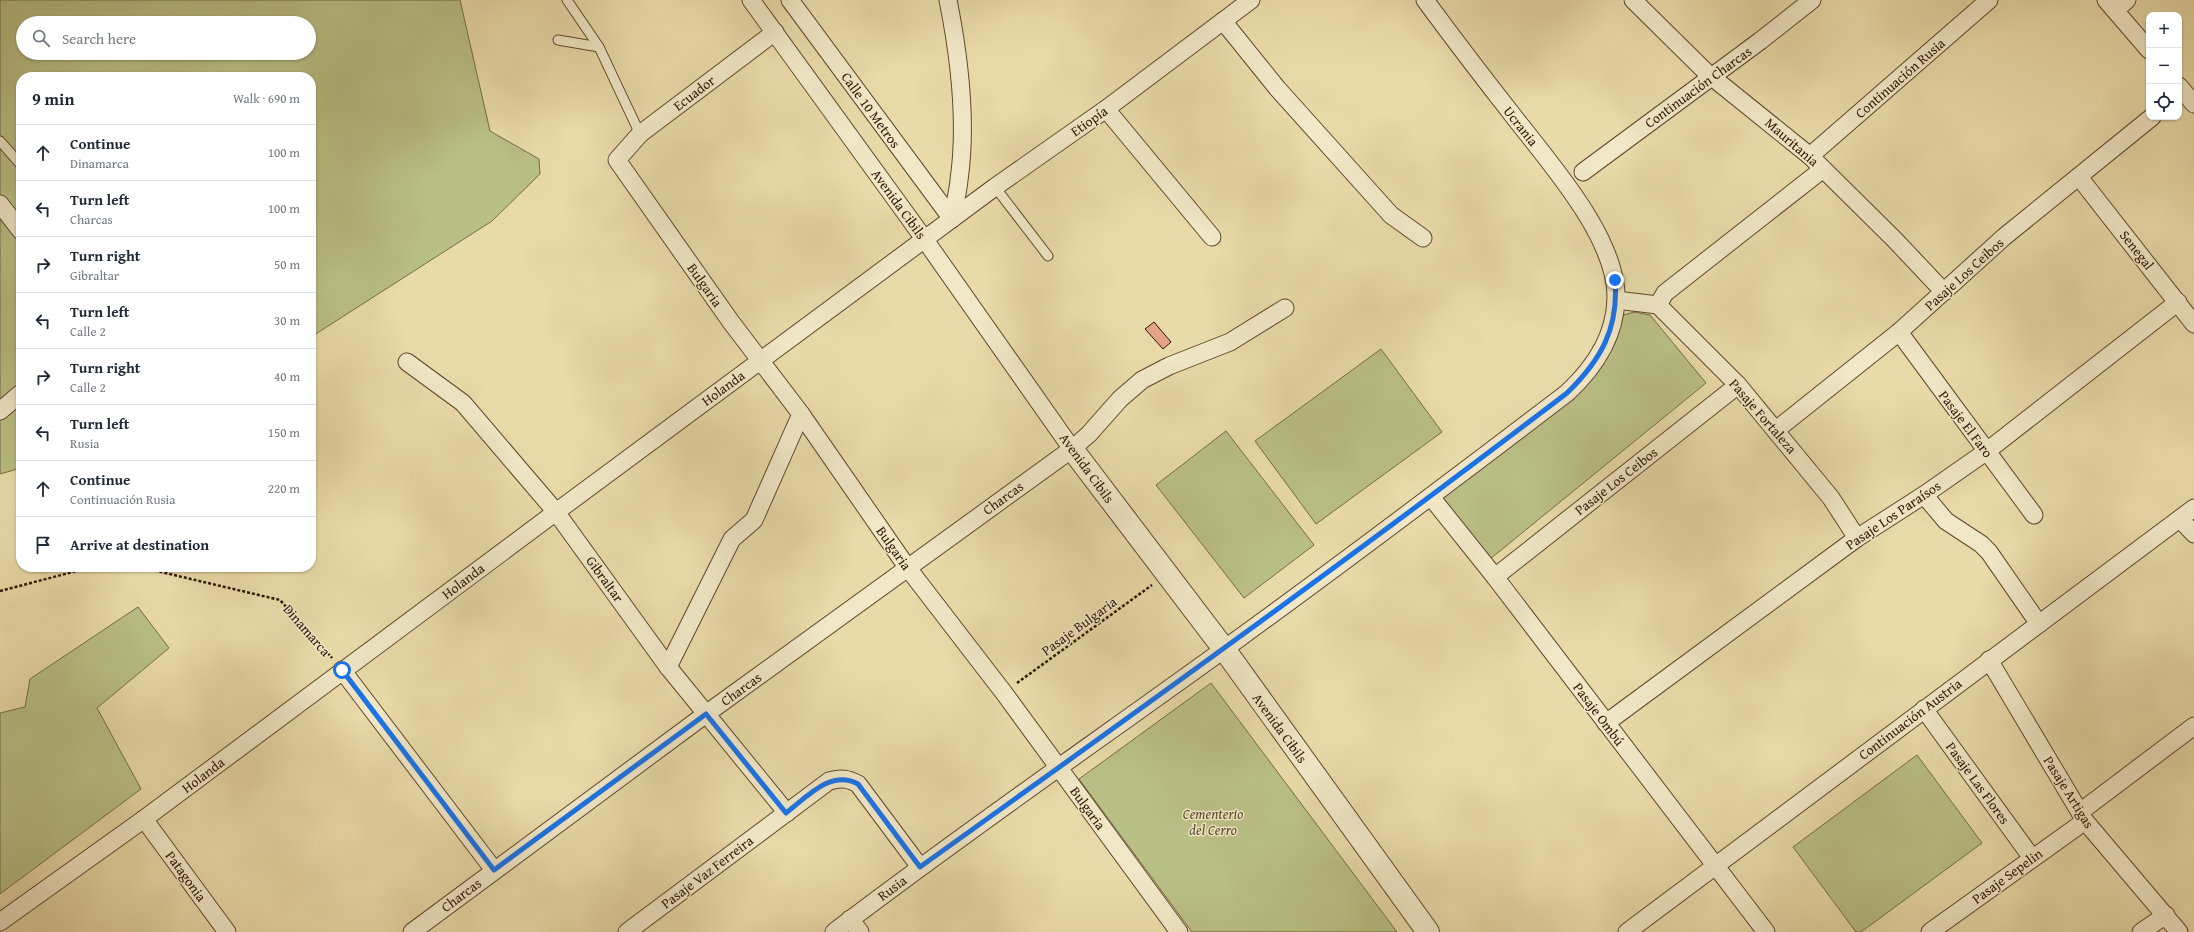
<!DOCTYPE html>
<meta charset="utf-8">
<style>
:root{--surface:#fff;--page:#f2f2f3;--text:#1f2937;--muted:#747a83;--line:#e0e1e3}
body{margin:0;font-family:"Gentium Book Plus",serif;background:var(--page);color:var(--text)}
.controls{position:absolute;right:12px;top:12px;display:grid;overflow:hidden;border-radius:8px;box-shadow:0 1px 3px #0004}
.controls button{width:36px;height:36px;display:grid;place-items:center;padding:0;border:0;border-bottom:1px solid var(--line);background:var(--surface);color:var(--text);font:20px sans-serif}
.stop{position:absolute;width:12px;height:12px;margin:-9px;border:3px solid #1a73e8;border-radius:50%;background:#fff}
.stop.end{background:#1a73e8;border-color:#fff;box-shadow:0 1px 4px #0008}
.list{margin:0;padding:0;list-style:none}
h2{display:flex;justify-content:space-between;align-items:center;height:52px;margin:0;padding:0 16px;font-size:17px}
h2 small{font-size:13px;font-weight:400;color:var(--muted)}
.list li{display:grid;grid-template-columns:26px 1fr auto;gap:12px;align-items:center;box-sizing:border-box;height:56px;padding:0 16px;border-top:1px solid var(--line)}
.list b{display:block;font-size:15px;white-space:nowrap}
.list p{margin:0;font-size:13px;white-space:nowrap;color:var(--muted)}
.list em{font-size:13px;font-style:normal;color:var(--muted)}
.icon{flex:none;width:22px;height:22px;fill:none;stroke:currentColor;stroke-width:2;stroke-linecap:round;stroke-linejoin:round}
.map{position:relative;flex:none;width:2194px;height:932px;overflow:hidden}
.search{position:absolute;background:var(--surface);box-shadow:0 1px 3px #0004;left:16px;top:16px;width:300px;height:44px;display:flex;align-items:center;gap:10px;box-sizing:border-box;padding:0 14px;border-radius:22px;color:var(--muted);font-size:15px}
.panel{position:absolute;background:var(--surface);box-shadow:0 1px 3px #0004;left:16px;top:72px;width:300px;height:500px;border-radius:16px}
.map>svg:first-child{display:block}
.green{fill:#b9c086;stroke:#756b45;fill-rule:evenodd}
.building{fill:#e3a388;stroke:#311604}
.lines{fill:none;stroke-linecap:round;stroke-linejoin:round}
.service-casing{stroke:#5f472d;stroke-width:11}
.minor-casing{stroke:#5f472d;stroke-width:19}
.tertiary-casing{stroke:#5f472d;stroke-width:24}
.path{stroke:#311604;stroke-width:2.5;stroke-dasharray:3 2;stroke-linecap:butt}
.service{stroke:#f1e8c7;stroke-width:9}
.minor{stroke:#f1e8c7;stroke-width:17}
.tertiary{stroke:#f1e8c7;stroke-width:22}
.route{stroke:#1a73e8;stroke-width:5}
.labels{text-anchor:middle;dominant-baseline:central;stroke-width:3;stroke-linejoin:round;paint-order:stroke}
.street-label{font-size:14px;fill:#311604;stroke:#f1e8c7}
.park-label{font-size:14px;font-style:italic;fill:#5a492b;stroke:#f1e8c7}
</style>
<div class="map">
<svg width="2194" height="932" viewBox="0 0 2194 932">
<rect width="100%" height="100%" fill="#e9dba9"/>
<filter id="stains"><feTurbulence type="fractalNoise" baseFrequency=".005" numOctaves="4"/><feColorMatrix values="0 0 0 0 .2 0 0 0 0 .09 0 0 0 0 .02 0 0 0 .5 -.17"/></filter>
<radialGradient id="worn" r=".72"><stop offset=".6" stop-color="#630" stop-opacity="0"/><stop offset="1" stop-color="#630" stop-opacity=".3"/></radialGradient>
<g class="green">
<path d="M0 0H460L490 131 539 159 540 174 492 221 311 337V77H21V221L0 195ZM23 23H309V53H23Z"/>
<polygon points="0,211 21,238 21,381 0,403"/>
<polygon points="1634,312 1650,315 1706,383 1484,564 1436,501 1568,403 1591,378 1617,317"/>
<polygon points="1381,349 1442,432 1316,524 1255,441"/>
<polygon points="21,401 21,468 0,474 0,417"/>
<polygon points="1226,431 1314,545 1244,598 1156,485"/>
<polygon points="138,607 169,648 97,708 141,789 0,894 0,713 25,707 30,679"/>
<polygon points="1211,683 1397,932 1192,932 1079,779"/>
<polygon points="1917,755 1982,843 1861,932 1856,932 1793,847"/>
</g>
<polygon class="building" points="1154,322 1171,342 1163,349 1145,329"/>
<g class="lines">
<defs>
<g id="service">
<polyline points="567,0 599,47 640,134"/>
<polyline points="558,40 599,47"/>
<polyline points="0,141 21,165"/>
<polyline points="995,187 1048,256"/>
</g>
<g id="minor">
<polyline points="751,0 925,240 1072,449"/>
<polyline points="790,0 952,219"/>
<path d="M948 0C959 55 967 124 959 180 958 193 954 206 952 219"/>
<polyline points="1633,0 1707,73 1810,156 1894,239 1944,292"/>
<polyline points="2106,0 2149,50"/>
<polyline points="2115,10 2127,0"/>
<polyline points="1223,21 1277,88 1391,215 1423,238"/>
<polyline points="775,32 640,134 617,160 731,322 801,414 907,567 1004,693 1179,932"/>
<polyline points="2179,86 2194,104"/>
<polyline points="1106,109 1212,237"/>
<polyline points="1810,156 1989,0"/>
<polyline points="1583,172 1760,41 1812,0"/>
<polyline points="2079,177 2194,324"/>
<polyline points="0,204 21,231"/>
<polyline points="1616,300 1658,305"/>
<polyline points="1658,305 1738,385 1831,498 1857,538"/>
<polyline points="1658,305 1665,293 1823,169"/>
<polyline points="1899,332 2034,515"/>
<polyline points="407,362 463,403 556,512 668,667 787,813"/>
<polyline points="0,411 21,393"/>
<polyline points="1776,430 1899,332 2004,237 2152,117"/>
<polyline points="1924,495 1946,521 1981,544 1989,552 2039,624"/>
<polyline points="1431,497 1495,577 1766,932"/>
<polyline points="2180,519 2194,534"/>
<polyline points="1495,577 1738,385"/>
<polyline points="1989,660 2085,821 2179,932"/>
<polyline points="668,667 732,539 754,520 801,414"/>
<polyline points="342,670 494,870"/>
<polyline points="1924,709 2032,858"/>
<polyline points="1606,723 1857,538 1924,495 1987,451 2178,302"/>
<polyline points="2080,812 2194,726"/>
<polyline points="144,819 227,932"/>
<polyline points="850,919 860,932"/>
<polyline points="0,922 144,819 556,512 995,187 1106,109 1251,0"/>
<polyline points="412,932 706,714 1072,449 1089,434 1120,399 1142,380 1169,366 1230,342 1285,308"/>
<path d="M627 932 829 781C841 778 847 778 858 784L920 867"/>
<path d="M834 932C961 835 1093 744 1223 650 1339 566 1453 480 1567 393 1594 368 1615 337 1616 299 1618 238 1547 160 1511 113 1482 76 1453 38 1425 0"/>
<polyline points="1627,932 2194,508"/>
<polyline points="1930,932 2085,821"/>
<polyline points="2141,932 2166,915"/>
</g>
<polyline id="tertiary" points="1072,449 1224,649 1428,932"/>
</defs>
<use href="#service" class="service-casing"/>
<use href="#minor" class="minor-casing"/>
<use href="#tertiary" class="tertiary-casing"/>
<g class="path">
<polyline points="140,567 280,600 332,658"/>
<polyline points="0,591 92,567"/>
<polyline points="1017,683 1152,585"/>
</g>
<use href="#service" class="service"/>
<use href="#minor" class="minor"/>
<use href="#tertiary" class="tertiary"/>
</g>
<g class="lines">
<path class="route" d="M342 670 494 870 706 714 786 813C807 797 831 769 858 784L920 867C1138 711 1355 555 1567 393 1601 360 1619 328 1615 280"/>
</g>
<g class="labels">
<g class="street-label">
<text transform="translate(1900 78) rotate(-41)">Continuación Rusia</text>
<text transform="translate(1698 87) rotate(-36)">Continuación Charcas</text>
<text transform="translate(694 93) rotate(-37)">Ecuador</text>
<text transform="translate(871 110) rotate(54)">Calle 10 Metros</text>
<text transform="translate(1089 121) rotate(-35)">Etiopía</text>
<text transform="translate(1521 126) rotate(52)">Ucrania</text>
<text transform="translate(1792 142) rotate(41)">Mauritania</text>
<text transform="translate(899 204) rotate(54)">Avenida Cibils</text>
<text transform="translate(2137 250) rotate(52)">Senegal</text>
<text transform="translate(1964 274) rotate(-42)">Pasaje Los Ceibos</text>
<text transform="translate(705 285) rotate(55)">Bulgaria</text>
<text transform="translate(723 388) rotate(-36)">Holanda</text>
<text transform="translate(1763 416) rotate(49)">Pasaje Fortaleza</text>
<text transform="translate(1966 424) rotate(53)">Pasaje El Faro</text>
<text transform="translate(1087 468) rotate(54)">Avenida Cibils</text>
<text transform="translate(1616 481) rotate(-38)">Pasaje Los Ceibos</text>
<text transform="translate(1003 498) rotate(-36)">Charcas</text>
<text transform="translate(1893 515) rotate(-34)">Pasaje Los Paraísos</text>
<text transform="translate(894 548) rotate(55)">Bulgaria</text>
<text transform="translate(605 579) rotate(54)">Gibraltar</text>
<text transform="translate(463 581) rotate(-37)">Holanda</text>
<text transform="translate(1079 626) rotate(-36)">Pasaje Bulgaria</text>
<text transform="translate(307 630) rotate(49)">Dinamarca</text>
<text transform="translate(741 689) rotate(-36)">Charcas</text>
<text transform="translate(1599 714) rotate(53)">Pasaje Ombú</text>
<text transform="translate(1910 719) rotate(-37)">Continuación Austria</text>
<text transform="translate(1280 728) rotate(54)">Avenida Cibils</text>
<text transform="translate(203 775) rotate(-37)">Holanda</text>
<text transform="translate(1978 783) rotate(54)">Pasaje Las Flores</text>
<text transform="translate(2069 792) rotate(58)">Pasaje Artigas</text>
<text transform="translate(1088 808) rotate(54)">Bulgaria</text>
<text transform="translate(707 872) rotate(-37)">Pasaje Vaz Ferreira</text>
<text transform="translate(186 876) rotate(54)">Patagonia</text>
<text transform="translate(2007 876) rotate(-36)">Pasaje Sepelin</text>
<text transform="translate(892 888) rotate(-37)">Rusia</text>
<text transform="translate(461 895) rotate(-37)">Charcas</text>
</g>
<g class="park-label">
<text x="1213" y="814">Cementerio<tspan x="1213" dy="16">del Cerro</tspan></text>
</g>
</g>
<rect width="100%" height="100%" filter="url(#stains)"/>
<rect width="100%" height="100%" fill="url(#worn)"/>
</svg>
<div class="controls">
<button>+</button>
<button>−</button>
<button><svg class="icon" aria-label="locate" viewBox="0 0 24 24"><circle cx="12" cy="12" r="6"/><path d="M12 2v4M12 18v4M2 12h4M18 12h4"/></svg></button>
</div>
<div class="stop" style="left:342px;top:670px"></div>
<div class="stop end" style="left:1615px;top:280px"></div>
<div class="search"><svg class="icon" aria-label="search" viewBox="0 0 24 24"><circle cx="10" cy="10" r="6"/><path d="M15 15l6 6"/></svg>Search here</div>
<section class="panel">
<h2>9 min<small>Walk · 690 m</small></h2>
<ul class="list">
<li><svg class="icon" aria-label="ahead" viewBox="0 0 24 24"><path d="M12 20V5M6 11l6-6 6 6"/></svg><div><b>Continue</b><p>Dinamarca</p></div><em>100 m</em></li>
<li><svg class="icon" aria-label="left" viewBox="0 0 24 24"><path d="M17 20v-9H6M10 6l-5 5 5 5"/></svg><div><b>Turn left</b><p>Charcas</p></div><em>100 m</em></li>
<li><svg class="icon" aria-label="right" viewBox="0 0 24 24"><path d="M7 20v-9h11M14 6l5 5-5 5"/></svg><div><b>Turn right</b><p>Gibraltar</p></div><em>50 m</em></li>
<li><svg class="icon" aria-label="left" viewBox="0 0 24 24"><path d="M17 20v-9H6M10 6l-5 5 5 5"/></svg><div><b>Turn left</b><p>Calle 2</p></div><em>30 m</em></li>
<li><svg class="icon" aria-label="right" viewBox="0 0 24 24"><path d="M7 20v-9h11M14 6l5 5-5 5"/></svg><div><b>Turn right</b><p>Calle 2</p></div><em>40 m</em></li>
<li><svg class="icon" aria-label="left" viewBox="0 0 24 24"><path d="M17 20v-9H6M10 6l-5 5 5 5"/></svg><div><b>Turn left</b><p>Rusia</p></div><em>150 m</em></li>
<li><svg class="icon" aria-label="ahead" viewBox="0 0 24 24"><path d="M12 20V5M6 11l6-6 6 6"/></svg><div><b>Continue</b><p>Continuación Rusia</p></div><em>220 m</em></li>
<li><svg class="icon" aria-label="arrive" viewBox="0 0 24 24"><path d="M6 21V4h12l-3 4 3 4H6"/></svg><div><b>Arrive at destination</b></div></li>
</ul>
</section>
</div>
